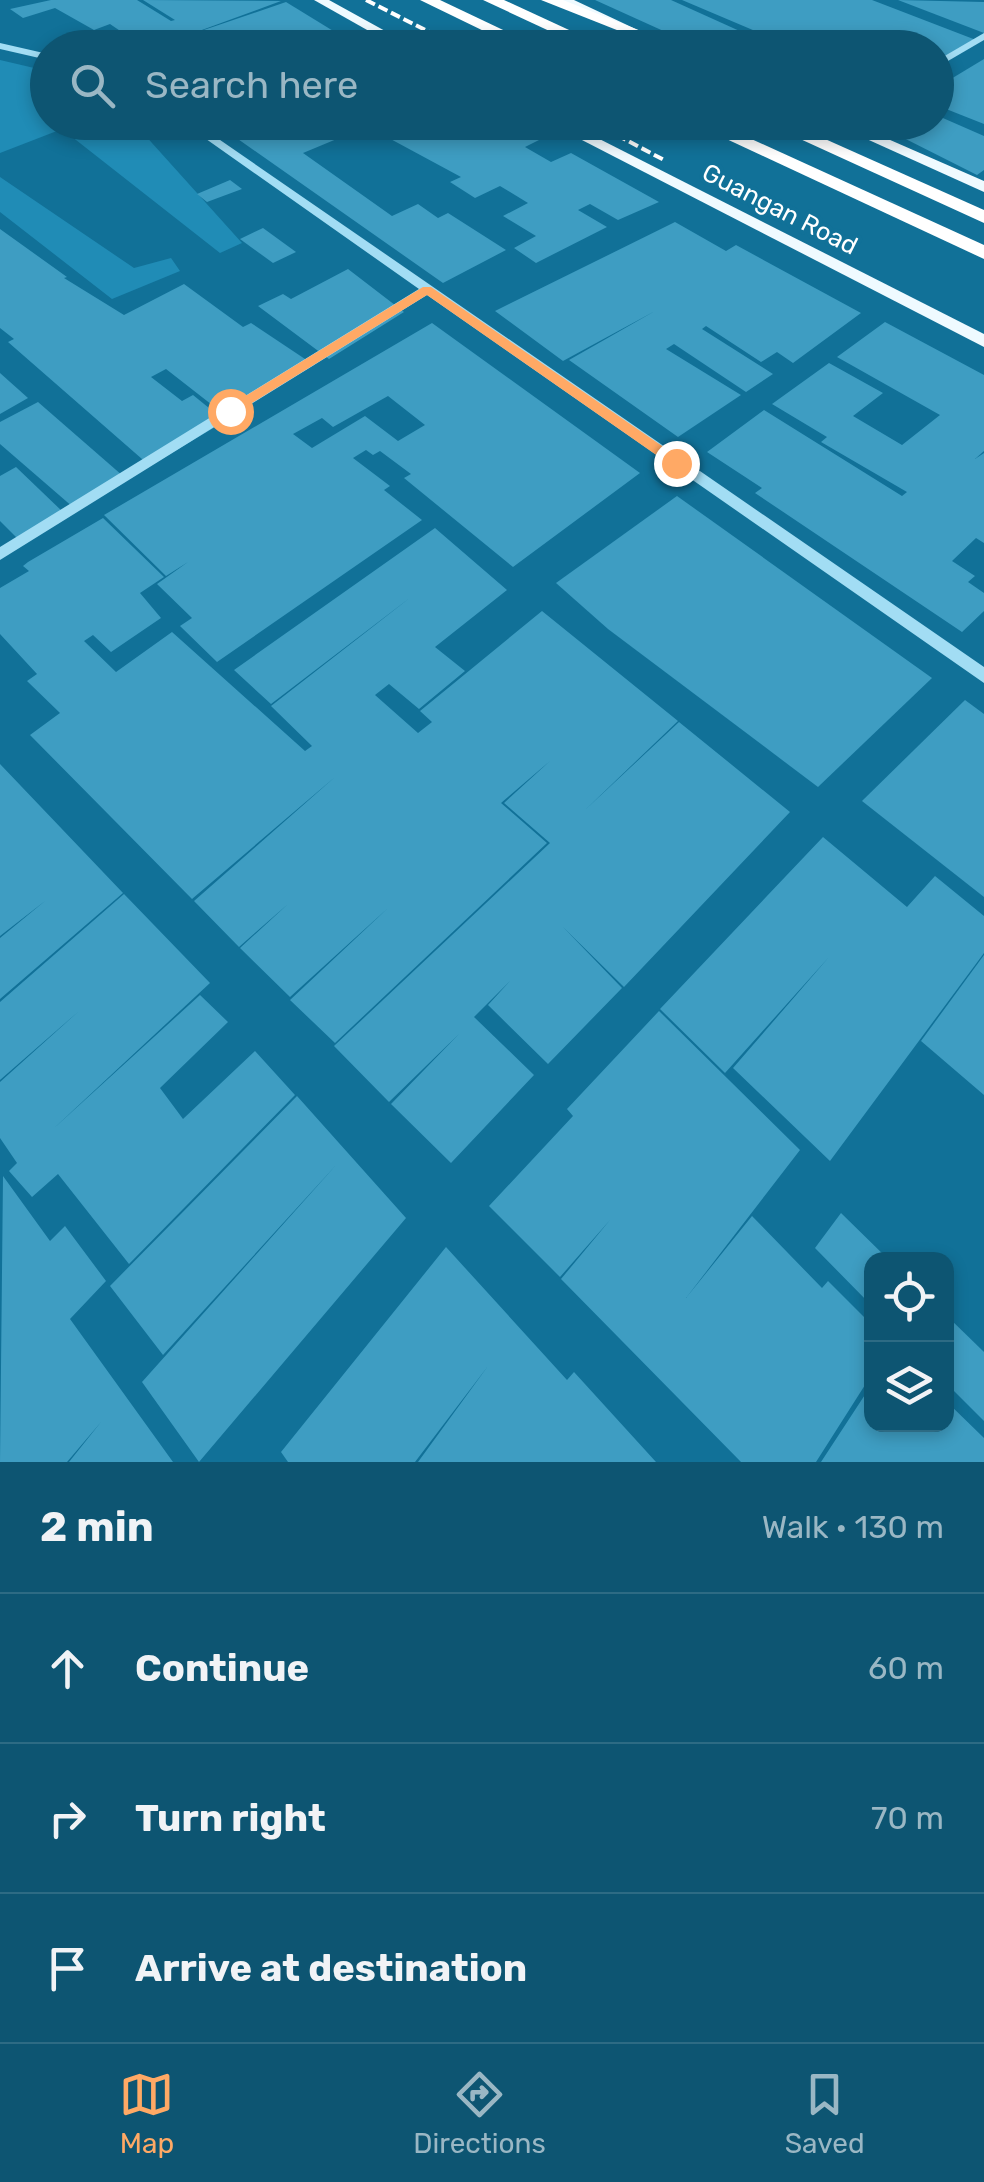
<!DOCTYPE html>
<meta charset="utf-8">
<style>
:root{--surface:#0d5572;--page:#165b77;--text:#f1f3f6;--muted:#9ab7c4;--line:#2d6b84;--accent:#ffa965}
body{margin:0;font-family:Rubik,sans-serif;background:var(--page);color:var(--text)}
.controls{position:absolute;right:30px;bottom:30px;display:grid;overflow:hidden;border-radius:20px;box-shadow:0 5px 15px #0003}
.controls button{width:90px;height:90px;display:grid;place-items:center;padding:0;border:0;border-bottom:2px solid var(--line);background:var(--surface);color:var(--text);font:50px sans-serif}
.stop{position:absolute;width:30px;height:30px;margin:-22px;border:8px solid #ffa965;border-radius:50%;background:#fff}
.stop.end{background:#ffa965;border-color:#fff;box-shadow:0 2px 10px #0008}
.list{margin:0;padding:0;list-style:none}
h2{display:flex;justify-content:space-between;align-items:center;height:130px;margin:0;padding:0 40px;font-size:42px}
h2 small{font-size:32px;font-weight:400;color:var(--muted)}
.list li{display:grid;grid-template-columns:65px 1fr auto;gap:30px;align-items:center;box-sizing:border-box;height:150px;padding:0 40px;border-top:2px solid var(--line)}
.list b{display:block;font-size:38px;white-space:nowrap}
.list em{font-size:32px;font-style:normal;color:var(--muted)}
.icon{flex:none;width:55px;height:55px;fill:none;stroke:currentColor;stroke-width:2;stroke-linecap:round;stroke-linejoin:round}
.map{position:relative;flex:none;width:984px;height:1462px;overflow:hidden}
.search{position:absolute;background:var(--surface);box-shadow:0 5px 15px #0003;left:30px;right:30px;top:30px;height:110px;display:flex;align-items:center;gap:25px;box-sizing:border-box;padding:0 35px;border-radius:55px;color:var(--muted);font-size:38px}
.sheet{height:580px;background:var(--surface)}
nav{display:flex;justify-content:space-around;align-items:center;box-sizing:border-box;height:140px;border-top:2px solid var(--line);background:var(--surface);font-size:28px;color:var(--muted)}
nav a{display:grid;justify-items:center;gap:5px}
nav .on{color:var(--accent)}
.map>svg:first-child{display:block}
.green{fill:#208cb6}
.building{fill:#3e9dc2;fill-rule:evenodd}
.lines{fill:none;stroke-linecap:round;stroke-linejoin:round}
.minor{fill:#a2ddf4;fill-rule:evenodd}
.major{fill:#effaff;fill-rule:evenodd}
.highway{fill:#fff;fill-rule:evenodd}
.rail{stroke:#fff;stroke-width:4;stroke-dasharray:10 4;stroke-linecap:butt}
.route{fill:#ffa965}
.labels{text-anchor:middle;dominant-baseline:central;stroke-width:8;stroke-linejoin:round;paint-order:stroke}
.far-street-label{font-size:25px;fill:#fff;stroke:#117198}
</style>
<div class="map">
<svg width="984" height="1462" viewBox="0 0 984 1462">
<rect width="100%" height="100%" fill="#117198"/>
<g class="green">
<polygon points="0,60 47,71 48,122 134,123 242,243 220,253 62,129 0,153"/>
<polygon points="0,177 134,268 171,258 180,271 112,299 0,212"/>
</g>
<g class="building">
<polygon points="51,0 137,0 171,21 175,20 143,0 281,1 169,42 153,31 132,39 110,24 94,30 55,8 23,18 10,9"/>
<polygon points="595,0 671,0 777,48 701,48"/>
<polygon points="682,0 872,0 976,40 936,62 936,48 795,48"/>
<polygon points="898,0 984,2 984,33"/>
<polygon points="286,2 361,48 212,48 192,34"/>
<polygon points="984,59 984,124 936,105 936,88"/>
<polygon points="936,115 984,136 984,170 977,175 872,122 936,122"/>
<polygon points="223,122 343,122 356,131 303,153 392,216 418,204 438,218 448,213 506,250 443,283 218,125"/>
<polygon points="359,122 508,122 539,140 525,147 551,162 571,153 659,202 618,220 590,204 578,210 607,227 536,263 514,248 536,236 503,216 528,203 500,186 475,198 450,182 461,177"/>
<polygon points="230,180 242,189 207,202 197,194"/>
<polygon points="675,222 726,251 736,245 861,313 793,363 777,352 761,362 706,326 702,329 773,374 746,392 674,344 666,349 741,395 678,437 569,360 655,311 563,361 495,311"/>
<polygon points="263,228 296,252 273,263 240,239"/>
<polygon points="0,229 67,277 64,278 124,315 184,284 243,327 251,323 314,365 237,410 225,402 216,408 166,369 151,377 182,401 193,395 225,421 150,466 8,342 14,339 0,328"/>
<polygon points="348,269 404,312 329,359 258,306 283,294 291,299"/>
<polygon points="885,322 984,375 984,451 975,459 984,453 984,543 976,538 952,561 975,576 968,582 984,593 984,611 962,632 755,493 762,488 707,452 764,410 902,496 907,492 821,442 827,437 772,404 829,363 883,393 853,416 902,445 940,415 837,357"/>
<path d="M432 323 640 473 513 567 404 478 411 474 380 451 373 455 366 450 353 458 390 486 384 490 422 520 217 662 180 626 192 618 157 584 188 562 166 576 104 515ZM388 396 425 425 398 441 365 416 312 448 293 434 322 418 333 427Z"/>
<polygon points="0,373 28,398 0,414"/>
<polygon points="38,402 123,476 74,508 0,444 0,422"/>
<polygon points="16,467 65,514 21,542 0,521 0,476"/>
<polygon points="677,496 932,678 818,787 608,629 556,583"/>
<polygon points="103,518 164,577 140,593 161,618 111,652 93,635 84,641 116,672 172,632 305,751 312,746 271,706 411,597 271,704 234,670 435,528 507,590 435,647 465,671 419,709 389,684 375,695 418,733 432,722 420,711 542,611 678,721 584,811 679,722 790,812 624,987 563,927 622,988 548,1064 488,1005 510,981 474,1017 534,1075 451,1163 391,1104 459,1034 389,1102 334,1046 550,843 504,803 550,761 501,803 547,843 335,1043 290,1000 388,908 290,997 240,948 288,904 239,947 194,901 335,777 192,899 30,735 60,713 27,681 37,674 0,634 0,588 29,571 23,566 28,562"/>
<polygon points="965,700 984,714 984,897 862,801"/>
<polygon points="0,764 123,893 0,999 0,938 45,901 0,936"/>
<polygon points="823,837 907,907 935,876 984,916 984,953 830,1161 733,1068 829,957 725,1073 660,1009"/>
<polygon points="124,894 210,983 52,1130 200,995 228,1022 160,1088 183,1119 255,1051 295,1095 129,1264 58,1174 32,1197 9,1171 17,1163 0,1138 0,1082 79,1011 0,1080 0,1002"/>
<polygon points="984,955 984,1095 921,1041"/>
<polygon points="659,1011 800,1150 686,1298 752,1216 822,1288 828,1281 872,1325 872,1374 816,1462 741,1462 561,1279 610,1220 560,1277 489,1206 573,1116 567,1109"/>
<polygon points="297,1096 406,1218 199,1462 142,1382 337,1164 163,1355 110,1286"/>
<polygon points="3,1176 50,1241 65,1226 106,1281 70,1319 173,1462 69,1462 101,1422 67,1462 0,1462"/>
<polygon points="841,1213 889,1260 872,1260 872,1306 815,1248"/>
<polygon points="446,1247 567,1380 574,1372 656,1462 418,1462 488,1366 415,1462 288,1462 281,1452"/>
<polygon points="946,1315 984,1352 984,1421 946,1383"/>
<polygon points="872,1384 872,1424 946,1424 946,1401 984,1438 984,1462 821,1462"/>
</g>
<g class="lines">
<g class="minor">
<polygon points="984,33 984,40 936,68 936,61"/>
<polygon points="0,43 48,54 48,60 0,49"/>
<polygon points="182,122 194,122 984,667 984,683 427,295 0,560 0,547 419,289"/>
</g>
<g class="major">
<polygon points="314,0 329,0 416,48 399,48"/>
<polygon points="558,0 574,0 676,48 658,48"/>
<polygon points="547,122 566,122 984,334 984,347"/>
<polygon points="829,122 849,122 984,181 984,192"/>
</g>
<g class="highway">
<polygon points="420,0 440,0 541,48 519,48"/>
<polygon points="483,0 504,0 608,48 586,48"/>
<polygon points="541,0 563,0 651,35 637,38"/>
<polygon points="690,122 714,122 984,245 984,259"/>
<polygon points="763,122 787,122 984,210 984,223"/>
</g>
<g class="rail">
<polyline points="366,0 461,48"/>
<polyline points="592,122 664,160"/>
</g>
</g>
<polygon class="route" points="423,287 431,287 681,459 681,466 672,466 427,295 234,414 226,414 226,408"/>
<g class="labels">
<g class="far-street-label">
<text transform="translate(780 209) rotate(27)">Guangan Road</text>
</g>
</g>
</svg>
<div class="controls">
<button><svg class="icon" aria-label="locate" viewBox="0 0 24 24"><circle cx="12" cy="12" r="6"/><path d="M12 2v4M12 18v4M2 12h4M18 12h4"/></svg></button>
<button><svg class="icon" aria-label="layers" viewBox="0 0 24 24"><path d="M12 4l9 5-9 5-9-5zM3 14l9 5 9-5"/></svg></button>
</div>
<div class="stop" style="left:230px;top:411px"></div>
<div class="stop end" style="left:676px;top:463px"></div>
<div class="search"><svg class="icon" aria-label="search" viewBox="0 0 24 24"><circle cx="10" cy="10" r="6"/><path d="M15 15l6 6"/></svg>Search here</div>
</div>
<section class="sheet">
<h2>2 min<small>Walk · 130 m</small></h2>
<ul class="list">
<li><svg class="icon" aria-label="ahead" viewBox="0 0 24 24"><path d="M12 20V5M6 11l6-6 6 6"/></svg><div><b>Continue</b></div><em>60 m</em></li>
<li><svg class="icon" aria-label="right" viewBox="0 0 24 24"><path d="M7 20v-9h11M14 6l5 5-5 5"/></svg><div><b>Turn right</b></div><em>70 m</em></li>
<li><svg class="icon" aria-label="arrive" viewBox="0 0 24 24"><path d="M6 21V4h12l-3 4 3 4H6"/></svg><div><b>Arrive at destination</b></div></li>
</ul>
</section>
<nav>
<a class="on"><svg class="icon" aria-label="map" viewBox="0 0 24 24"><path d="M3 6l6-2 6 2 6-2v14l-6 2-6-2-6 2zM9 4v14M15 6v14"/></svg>Map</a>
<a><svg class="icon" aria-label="directions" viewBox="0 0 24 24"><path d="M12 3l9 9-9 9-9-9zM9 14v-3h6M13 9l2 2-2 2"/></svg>Directions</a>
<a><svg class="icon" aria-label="saved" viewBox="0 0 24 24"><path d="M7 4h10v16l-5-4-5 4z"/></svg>Saved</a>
</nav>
